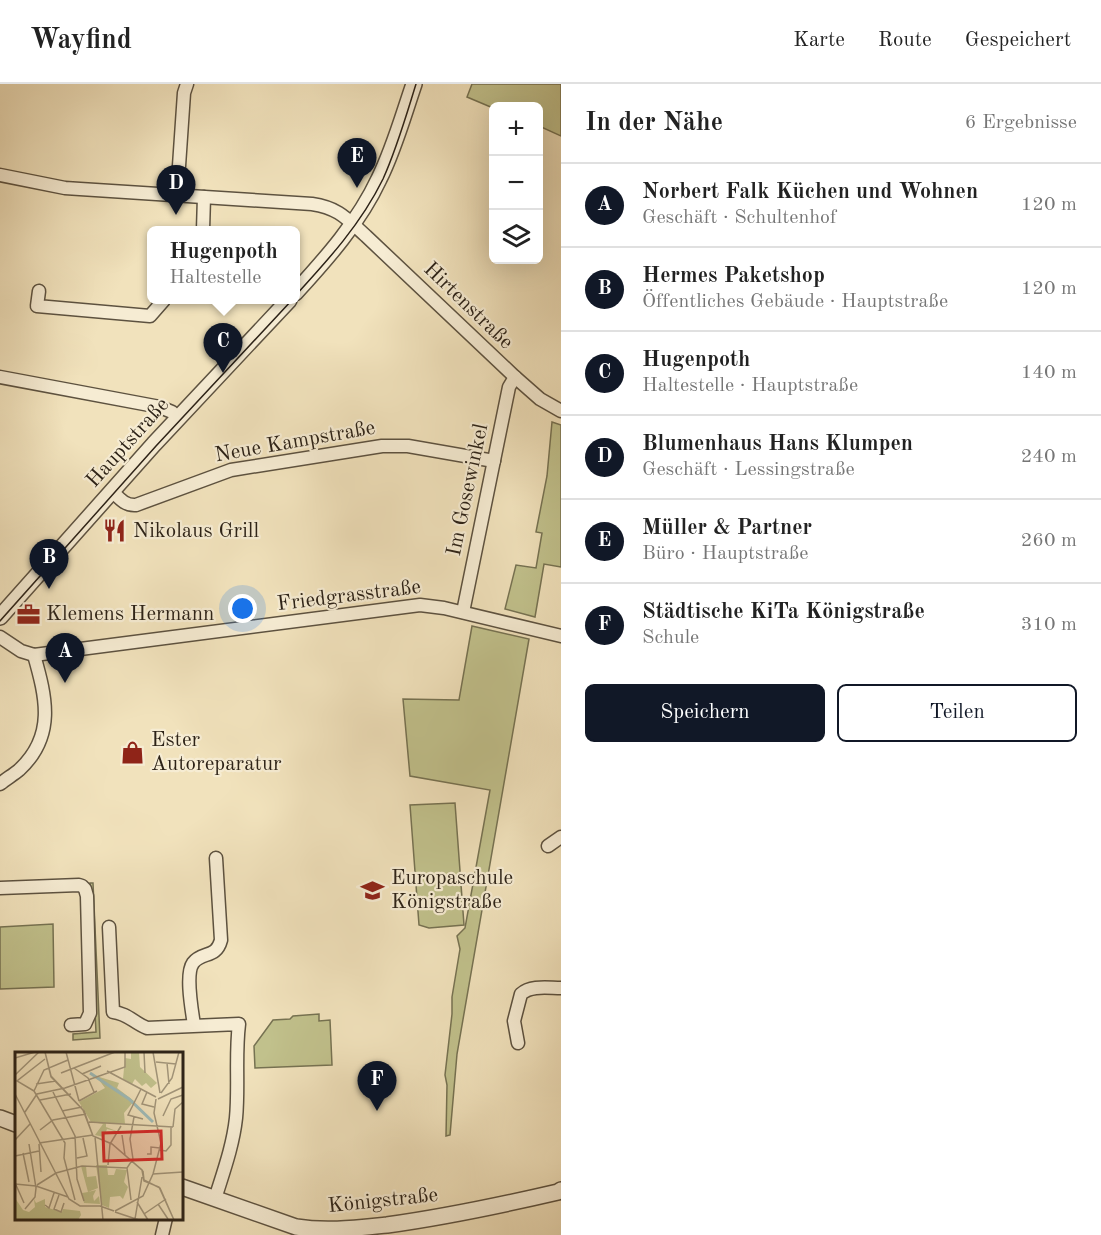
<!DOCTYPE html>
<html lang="de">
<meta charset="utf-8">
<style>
:root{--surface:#fff;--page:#f6f6f6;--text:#222;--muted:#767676;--line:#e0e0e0;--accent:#111827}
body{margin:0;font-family:"Old Standard TT",serif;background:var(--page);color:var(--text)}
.controls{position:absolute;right:18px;top:18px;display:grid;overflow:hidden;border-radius:9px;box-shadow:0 6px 24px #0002}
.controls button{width:54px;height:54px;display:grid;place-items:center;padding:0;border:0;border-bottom:2px solid var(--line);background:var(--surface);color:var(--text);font:30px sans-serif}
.you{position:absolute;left:243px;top:525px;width:21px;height:21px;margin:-15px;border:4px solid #fff;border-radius:50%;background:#1a73e8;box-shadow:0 0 0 9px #1a73e833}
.badge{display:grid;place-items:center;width:39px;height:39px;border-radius:50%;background:var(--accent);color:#fff;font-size:20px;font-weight:700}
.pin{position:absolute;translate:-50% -50px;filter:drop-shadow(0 2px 3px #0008)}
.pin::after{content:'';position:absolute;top:32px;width:21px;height:18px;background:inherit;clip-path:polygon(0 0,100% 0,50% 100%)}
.popup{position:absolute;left:147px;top:142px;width:153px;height:78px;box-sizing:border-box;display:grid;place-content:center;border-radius:9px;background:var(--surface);filter:drop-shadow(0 2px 4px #0005);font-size:20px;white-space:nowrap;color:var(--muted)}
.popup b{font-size:22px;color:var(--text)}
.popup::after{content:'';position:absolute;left:50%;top:100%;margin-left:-12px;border:12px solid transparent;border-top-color:var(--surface)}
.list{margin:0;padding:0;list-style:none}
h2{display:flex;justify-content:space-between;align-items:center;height:78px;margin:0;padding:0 24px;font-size:26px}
h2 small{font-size:20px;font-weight:400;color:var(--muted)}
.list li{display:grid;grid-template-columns:39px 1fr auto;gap:18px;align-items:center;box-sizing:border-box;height:84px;padding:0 24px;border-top:2px solid var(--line)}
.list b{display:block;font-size:22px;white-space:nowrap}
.list p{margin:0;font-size:20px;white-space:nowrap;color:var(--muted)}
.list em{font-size:20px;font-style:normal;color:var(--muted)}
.actions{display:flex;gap:12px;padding:18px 24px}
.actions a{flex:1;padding:14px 0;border:2px solid var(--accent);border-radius:9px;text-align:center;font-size:21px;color:var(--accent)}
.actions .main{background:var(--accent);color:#fff}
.icon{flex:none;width:33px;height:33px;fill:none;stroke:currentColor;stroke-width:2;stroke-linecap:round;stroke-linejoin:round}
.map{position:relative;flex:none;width:561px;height:1151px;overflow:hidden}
header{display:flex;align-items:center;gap:36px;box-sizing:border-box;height:84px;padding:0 30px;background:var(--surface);border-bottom:2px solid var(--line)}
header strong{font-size:28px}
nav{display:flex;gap:33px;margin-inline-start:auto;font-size:21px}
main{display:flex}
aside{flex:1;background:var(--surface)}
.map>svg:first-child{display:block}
.green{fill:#c1c18c;stroke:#767252;stroke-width:1.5}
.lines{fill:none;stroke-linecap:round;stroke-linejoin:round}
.minor-casing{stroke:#5d5240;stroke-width:15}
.tertiary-casing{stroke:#5d5240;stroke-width:18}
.minor{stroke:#f6ecd3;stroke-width:12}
.tertiary{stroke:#f6ecd3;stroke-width:15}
.tram{stroke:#2c2217;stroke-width:1.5}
.labels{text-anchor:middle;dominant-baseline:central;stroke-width:4.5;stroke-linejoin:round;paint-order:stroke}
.street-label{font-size:21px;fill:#2c2217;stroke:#f6ecd3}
.poi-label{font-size:21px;fill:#2c2217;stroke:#f6ecd3;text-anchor:start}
.inset-river{fill:none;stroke:#9ebcba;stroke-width:3}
.inset-road{fill:none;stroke:#a2957a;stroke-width:1.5}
.view{fill:#d62828;fill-opacity:0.15;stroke:#d62828;stroke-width:3}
.inset-edge{fill:none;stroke:#2c2217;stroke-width:3}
</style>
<header>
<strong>Wayfind</strong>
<nav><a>Karte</a><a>Route</a><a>Gespeichert</a></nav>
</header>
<main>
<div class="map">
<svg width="561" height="1151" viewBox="0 0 561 1151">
<rect width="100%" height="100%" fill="#f1e2bc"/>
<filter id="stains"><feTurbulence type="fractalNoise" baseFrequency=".00333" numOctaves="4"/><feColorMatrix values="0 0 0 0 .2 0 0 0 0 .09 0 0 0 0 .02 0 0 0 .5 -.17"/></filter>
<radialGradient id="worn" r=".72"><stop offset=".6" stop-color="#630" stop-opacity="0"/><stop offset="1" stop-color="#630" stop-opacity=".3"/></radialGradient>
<g class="green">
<polygon points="472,0 561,0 561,52 539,42 538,22 494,22 493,24 467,13"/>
<polygon points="552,338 561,341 561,483 544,480 535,533 505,525 516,481 536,484 542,449 536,448 547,392"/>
<polygon points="472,542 529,555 457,970 450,1051 446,1052 447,1001 445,991 452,930 452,913 460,865 457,852 465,844 490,706 410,692 403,615 459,616"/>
<polygon points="455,719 464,841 429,844 419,841 410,721"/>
<polygon points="90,799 93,799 100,954 73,956 73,950 96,948 89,815 91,814"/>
<polygon points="53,840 54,903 0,905 0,843"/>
<polygon points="319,930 319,937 330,936 332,981 255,984 254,962 273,936 290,935 293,932"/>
</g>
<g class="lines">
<defs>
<g id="minor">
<path d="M0 91 65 104 80 105 312 120C339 124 347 135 366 152L515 293 540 315 561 327"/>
<polyline points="177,111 184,9 187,0"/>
<polyline points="203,146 204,113"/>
<polyline points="39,207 37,222 150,232 164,216"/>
<polyline points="0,293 160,323 172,328 178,334"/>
<path d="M112 407C119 414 125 422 136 421L231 386 382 362H408L494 377"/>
<polyline points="463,528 509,303 515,293"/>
<polyline points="0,553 21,567 34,571 420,521 444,524 561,552"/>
<path d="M0 700C6 695 13 691 19 686 56 652 46 613 34 571"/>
<polyline points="548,762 561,753"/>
<polyline points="0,804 79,801 82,802 85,805 87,812 90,929 85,940 71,941"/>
<path d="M109 843 113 928C127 929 134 939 147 944L239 940C235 971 239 1003 236 1034 233 1062 223 1089 215 1115"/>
<path d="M194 941C192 927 185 890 193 879 202 867 216 875 221 856L216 774"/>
<path d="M518 959 514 937 521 910C531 901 548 904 561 904"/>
<polyline points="162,1151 166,1134"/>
</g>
<g id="tertiary">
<path d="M295 209C327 174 359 138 379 95 394 65 403 32 414 0"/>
<polyline points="0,533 154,360 289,216"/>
<polyline points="0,1034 16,1040"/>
<path d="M182 1103 296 1143C327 1148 357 1144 387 1141 445 1133 502 1121 558 1108L561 1106"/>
</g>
</defs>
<use href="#minor" class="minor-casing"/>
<use href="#tertiary" class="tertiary-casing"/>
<use href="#minor" class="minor"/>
<use href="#tertiary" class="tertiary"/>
<g class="tram">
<path d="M295 212C328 176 361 140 383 95 397 64 406 32 416 0"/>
<polyline points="0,537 156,362 292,216"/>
</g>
</g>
<defs>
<symbol id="restaurant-bare" viewBox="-9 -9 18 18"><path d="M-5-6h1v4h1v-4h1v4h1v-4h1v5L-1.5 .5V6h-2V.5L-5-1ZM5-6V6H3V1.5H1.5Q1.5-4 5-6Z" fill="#8f2418" stroke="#f6ecd3" stroke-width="2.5" paint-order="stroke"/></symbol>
<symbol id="office-bare" viewBox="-9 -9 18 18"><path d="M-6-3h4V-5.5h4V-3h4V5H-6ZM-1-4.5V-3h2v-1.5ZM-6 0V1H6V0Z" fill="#8f2418" stroke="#f6ecd3" stroke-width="2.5" paint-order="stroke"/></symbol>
<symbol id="shop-bare" viewBox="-9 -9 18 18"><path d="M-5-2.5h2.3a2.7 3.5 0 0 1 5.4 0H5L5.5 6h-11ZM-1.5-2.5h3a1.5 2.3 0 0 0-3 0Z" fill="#8f2418" stroke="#f6ecd3" stroke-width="2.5" paint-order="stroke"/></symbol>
<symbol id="school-bare" viewBox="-9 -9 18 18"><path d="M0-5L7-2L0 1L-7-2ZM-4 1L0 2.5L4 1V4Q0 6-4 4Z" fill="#8f2418" stroke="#f6ecd3" stroke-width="2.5" paint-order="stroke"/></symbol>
</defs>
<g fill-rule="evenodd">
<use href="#restaurant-bare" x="98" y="430" width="33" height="33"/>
<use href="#office-bare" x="12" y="514" width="33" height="33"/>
<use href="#shop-bare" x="116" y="652" width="33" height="33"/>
<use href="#school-bare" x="356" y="790" width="33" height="33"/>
</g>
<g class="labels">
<g class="street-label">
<text transform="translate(468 222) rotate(44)">Hirtenstraße</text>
<text transform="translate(295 358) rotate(-10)">Neue Kampstraße</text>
<text transform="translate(128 359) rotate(-48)">Hauptstraße</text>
<text transform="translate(468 406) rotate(-78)">Im Gosewinkel</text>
<text transform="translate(349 512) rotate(-7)">Friedgrasstraße</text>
<text transform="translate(383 1117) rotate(-6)">Königstraße</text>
</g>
<g class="poi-label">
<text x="133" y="447">Nikolaus Grill</text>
<text x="46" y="530">Klemens Hermann</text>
<text x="151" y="656">Ester<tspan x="151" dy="24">Autoreparatur</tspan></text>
<text x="391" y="794">Europaschule<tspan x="391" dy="24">Königstraße</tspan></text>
</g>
</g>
<g transform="translate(15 968)">
<rect width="168" height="168" fill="#f1e2bc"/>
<path d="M116 0H124L125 15 142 31 136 36 131 31 127 34 120 27 117 32 108 27 110 6 116 7ZM81 24 104 31 102 36 119 49 109 61 110 72 91 71V75L104 80 92 77 89 85 80 83 88 72 76 70 64 50 90 36ZM81 113H92L93 123H99L101 117 112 118 109 130 113 135 108 147 105 144 95 145 94 156 87 153ZM66 114H71L72 125 81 124 83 136 73 140 81 138 78 144 79 149 84 144 85 152 69 151 67 141 73 140ZM0 146 8 158 14 160 20 155 19 147 21 151 30 147V155L47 160 51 147 48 157 65 159 66 163 63 168H1Z" fill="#c1c18c"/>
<path class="inset-river" d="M75 21 114 47 138 70"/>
<path class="inset-road" d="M30 0 36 24 68 58 78 84 97 92 128 119M30 0 36 25 69 59 78 84 97 92 127 118 129 129 144 135 159 168M51 0 64 49M129 0 130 21M138 0 145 41M0 6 20 0M141 10 161 12M152 11 154 32M59 16 73 26 79 40M92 19 141 45M46 21 100 0M67 22 86 14M0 23 24 0M21 32 41 29M50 36 110 15V0M126 37 113 63 128 67M19 39 50 91 49 106 60 148M19 39 2 29 30 7M19 39 29 18 53 8M38 40 60 84 62 127 69 149M132 40 127 52 139 55M146 41 157 26 164 0M0 42 54 147 65 154H85L99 159M143 47 168 35M25 48 56 42M64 49 82 39M47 59 67 55M10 60 22 42 50 36M148 64 156 47 168 43M74 70 158 75M158 75 160 57 168 50M25 78 38 68 71 62M107 83 110 103M80 85 88 168M0 88 15 72M24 91 78 83M24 92 26 120M144 98 151 99 156 93V75M8 101 14 130M132 102H136V95L145 96M0 104 24 99M62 106 72 104 68 86M93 113 95 92 106 74M112 116 116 148M128 119 129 128 145 136 159 168M138 122 146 91 139 61 141 47M0 132 21 134 53 145M1 133 9 151M22 133 41 121 67 114 112 116 118 107 115 87 119 65M44 143 39 157 46 160 49 151M122 150 133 168M143 152 153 167M30 153 34 156 39 141M10 157 20 145 21 136 14 92M100 159 128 144 138 122 168 120M100 160 124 168M129 162 151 147M120 167 127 125"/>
<path class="view" d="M146 79 147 107 89 109 88 81Z"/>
<rect width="168" height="168" class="inset-edge"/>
</g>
<rect width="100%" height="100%" filter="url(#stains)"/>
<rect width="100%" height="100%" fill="url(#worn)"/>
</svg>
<div class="controls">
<button>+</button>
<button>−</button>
<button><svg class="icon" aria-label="layers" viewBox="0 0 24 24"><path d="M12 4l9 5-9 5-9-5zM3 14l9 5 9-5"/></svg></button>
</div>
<div class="you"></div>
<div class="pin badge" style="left:65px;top:599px">A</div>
<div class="pin badge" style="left:49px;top:505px">B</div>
<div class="pin badge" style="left:223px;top:289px">C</div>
<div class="popup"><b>Hugenpoth</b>Haltestelle</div>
<div class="pin badge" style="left:176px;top:131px">D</div>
<div class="pin badge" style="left:357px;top:104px">E</div>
<div class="pin badge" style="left:377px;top:1027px">F</div>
</div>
<aside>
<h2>In der Nähe<small>6 Ergebnisse</small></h2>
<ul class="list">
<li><span class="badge">A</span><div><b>Norbert Falk Küchen und Wohnen</b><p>Geschäft · Schultenhof</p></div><em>120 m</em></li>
<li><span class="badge">B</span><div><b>Hermes Paketshop</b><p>Öffentliches Gebäude · Hauptstraße</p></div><em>120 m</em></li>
<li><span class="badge">C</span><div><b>Hugenpoth</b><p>Haltestelle · Hauptstraße</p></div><em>140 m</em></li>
<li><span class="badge">D</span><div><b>Blumenhaus Hans Klumpen</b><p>Geschäft · Lessingstraße</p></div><em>240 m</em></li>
<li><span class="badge">E</span><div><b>Müller &amp; Partner</b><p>Büro · Hauptstraße</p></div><em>260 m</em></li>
<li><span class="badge">F</span><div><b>Städtische KiTa Königstraße</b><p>Schule</p></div><em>310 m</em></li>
</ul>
<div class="actions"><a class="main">Speichern</a><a>Teilen</a></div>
</aside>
</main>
